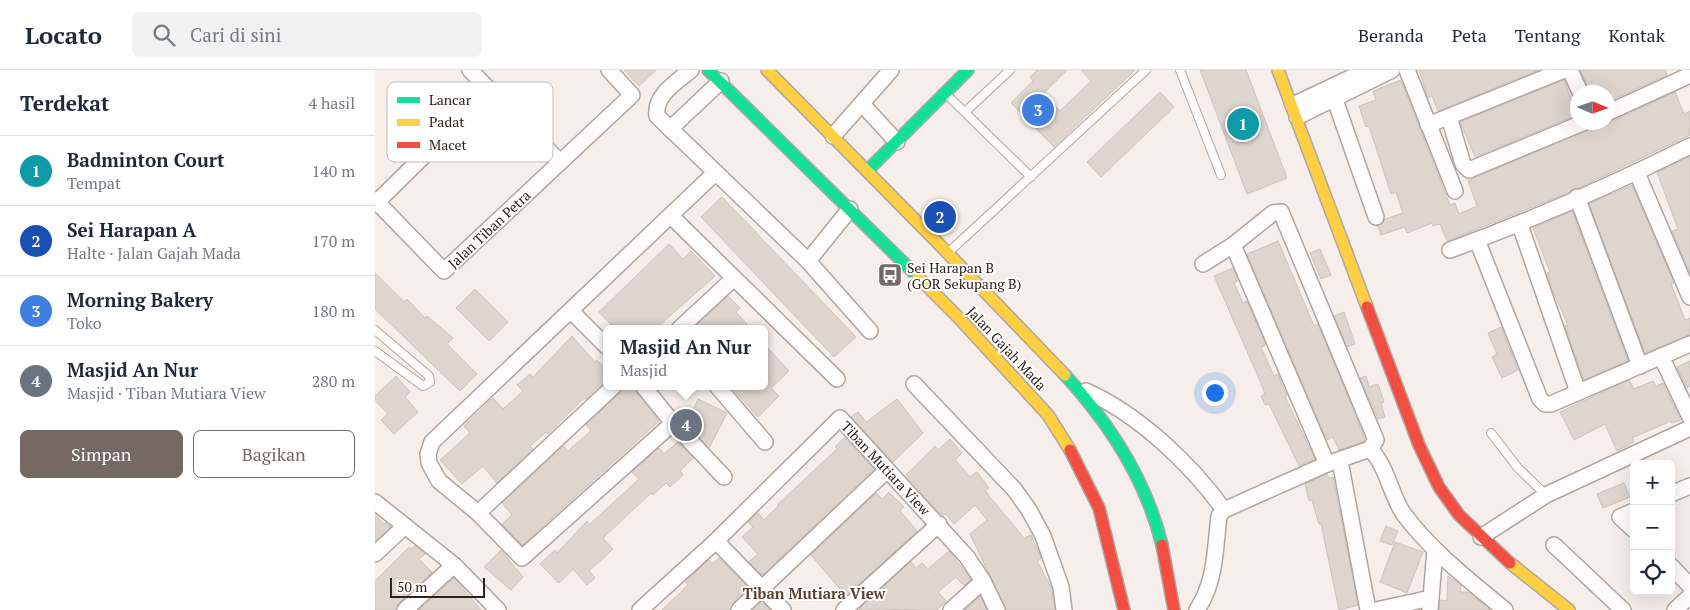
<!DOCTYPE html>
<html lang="id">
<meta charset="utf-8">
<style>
:root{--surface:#fff;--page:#f2f2f3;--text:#1f2937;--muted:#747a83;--line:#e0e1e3;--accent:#746963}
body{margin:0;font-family:"PT Serif",serif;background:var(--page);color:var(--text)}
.controls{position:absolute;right:15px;bottom:15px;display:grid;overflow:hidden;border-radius:8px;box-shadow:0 5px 20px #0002}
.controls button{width:45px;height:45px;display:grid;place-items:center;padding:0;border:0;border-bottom:1px solid var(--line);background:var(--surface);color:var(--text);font:25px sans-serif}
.compass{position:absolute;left:1195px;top:15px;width:45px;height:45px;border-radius:50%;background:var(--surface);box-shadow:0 5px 20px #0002;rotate:92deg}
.scale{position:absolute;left:15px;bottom:12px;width:95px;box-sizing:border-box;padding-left:5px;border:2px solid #2e221a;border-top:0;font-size:14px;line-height:18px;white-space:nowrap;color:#2e221a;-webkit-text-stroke:4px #fff;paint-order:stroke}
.you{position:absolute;left:839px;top:322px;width:18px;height:18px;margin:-12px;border:4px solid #fff;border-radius:50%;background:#1a73e8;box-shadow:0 0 0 8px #1a73e833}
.badge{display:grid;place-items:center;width:32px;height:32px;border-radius:50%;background:var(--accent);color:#fff;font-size:16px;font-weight:700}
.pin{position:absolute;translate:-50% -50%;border:2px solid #fff;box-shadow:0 1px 5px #0006}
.popup{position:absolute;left:228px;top:255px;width:165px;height:65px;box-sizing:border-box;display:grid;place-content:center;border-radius:8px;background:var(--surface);filter:drop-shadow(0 1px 4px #0005);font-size:16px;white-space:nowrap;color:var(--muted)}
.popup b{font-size:19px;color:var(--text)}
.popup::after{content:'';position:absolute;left:50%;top:100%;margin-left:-10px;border:10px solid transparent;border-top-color:var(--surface)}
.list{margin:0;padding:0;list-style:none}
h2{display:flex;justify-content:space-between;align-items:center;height:65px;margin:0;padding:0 20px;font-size:21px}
h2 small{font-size:16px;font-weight:400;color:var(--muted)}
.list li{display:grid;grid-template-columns:32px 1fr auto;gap:15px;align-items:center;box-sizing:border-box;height:70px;padding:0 20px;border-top:1px solid var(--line)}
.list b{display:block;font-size:19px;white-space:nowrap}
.list p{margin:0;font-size:16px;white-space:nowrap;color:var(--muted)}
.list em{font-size:16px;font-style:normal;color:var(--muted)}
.actions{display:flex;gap:10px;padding:15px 20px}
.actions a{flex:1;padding:11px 0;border:1px solid var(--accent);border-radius:8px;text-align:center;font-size:18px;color:var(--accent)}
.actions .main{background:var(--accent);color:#fff}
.icon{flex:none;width:28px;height:28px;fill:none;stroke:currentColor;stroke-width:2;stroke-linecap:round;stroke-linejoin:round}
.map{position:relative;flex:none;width:1315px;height:540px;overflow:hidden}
header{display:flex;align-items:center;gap:30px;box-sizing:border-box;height:70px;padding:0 25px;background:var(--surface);border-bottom:1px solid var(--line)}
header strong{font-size:24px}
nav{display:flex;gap:28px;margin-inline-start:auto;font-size:18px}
.search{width:350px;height:45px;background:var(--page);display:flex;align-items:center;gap:12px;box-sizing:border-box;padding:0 18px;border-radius:8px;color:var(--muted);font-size:19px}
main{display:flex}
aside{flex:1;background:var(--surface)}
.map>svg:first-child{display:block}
.building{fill:#ded5cf;stroke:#ccc3bc}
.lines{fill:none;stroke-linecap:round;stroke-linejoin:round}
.lane-casing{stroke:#b0a6a1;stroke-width:10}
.street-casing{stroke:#b0a6a1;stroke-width:18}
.fast-casing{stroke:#b0a6a1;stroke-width:14}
.slow-casing{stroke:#b0a6a1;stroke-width:14}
.jam-casing{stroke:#b0a6a1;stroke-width:14}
.lane{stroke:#fefcfc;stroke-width:8}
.street{stroke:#fefcfc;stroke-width:15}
.fast{stroke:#16e098;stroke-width:11}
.slow{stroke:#ffcf43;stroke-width:11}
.jam{stroke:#f24e42;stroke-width:11}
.labels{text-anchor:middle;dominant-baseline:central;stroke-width:4;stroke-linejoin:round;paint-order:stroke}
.street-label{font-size:14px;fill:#2e221a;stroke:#fff}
.poi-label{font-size:14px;fill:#2e221a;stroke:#fff;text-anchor:start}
.neighbourhood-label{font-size:15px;font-weight:bold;fill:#5c3f2f;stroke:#fff}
.key{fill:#fff;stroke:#c0bdba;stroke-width:1}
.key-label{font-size:14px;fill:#2e221a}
</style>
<header>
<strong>Locato</strong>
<div class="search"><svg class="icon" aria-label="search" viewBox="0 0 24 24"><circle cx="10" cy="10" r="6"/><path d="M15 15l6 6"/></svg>Cari di sini</div>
<nav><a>Beranda</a><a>Peta</a><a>Tentang</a><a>Kontak</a></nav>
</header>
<main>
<aside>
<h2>Terdekat<small>4 hasil</small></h2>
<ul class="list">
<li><span class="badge" style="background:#0f9aa8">1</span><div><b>Badminton Court</b><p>Tempat</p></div><em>140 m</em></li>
<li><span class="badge" style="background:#1a4fb4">2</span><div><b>Sei Harapan A</b><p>Halte · Jalan Gajah Mada</p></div><em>170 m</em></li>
<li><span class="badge" style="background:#3f7fe0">3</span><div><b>Morning Bakery</b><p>Toko</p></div><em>180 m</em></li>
<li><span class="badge" style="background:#6b7280">4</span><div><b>Masjid An Nur</b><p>Masjid · Tiban Mutiara View</p></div><em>280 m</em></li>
</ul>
<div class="actions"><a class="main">Simpan</a><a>Bagikan</a></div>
</aside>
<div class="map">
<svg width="1315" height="540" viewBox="0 0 1315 540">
<rect width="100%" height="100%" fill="#f6eeea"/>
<g class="building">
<polygon points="249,0 281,0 264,16"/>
<polygon points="662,0 692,0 668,24 685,41 716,11 706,0 760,0 679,77 636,33 658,11 655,7"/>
<polygon points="825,0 871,0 912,108 872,124"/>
<polygon points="1044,0 1164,0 1063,41 1057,26 1053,28"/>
<polygon points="1205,0 1290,0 1292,5 1232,32 1232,22 1217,22 1216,19 1214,20"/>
<polygon points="1026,10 1075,135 1080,133 1084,144 1102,136 1093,111 1228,52 1236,52 1300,22 1309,44 1315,41 1315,65 1193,123 1072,171 1065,154 1058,156 1057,153 1032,163 1030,157 1006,165 1003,156 1010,149 1028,143 1021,122 1016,124 994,56 991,57 984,36 1001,30 998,21"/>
<polygon points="1189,10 1202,45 1100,87 1085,52"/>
<polygon points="785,22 799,37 726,107 712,92"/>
<polygon points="1315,86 1315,203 1297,161 1303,159 1282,102"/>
<polygon points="1257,115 1299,213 1296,214 1310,250 1315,248 1315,265 1270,283 1214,134"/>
<polygon points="347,127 481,267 459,287 326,147"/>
<polygon points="1197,141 1253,291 1209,310 1190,256 1193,255 1176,217 1172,203 1175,202 1158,158"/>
<polygon points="903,171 939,256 943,254 990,369 989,371 964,380 958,367 952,370 872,184"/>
<polygon points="294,174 308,189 316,181 340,206 280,259 240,259 224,242"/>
<polygon points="945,179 956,205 946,209 935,183"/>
<polygon points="858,198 863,211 859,213 868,233 872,231 891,275 886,277 890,286 899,306 903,304 912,326 910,327 940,389 924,396 894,334 890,335 886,326 890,324 885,311 839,206"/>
<polygon points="0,203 29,232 32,229 50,248 52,246 78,268 72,274 102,304 85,321 0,239"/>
<polygon points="100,219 133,252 114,271 81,238"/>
<polygon points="353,226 365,238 361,242 372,254 367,259 318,259"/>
<polygon points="969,242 980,274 972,277 959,246"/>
<polygon points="1126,257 1143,300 1127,308 1117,287 1122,284 1113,263"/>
<polygon points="197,266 220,292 222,290 232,301 232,309 211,329 209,328 173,364 171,362 155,376 158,379 122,413 108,396 87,414 65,390 95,363 89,356 118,328 128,339 148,321 142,315 155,304 158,307"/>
<polygon points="390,275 414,301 396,318 404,326 383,347 355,316 390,316"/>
<polygon points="1315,291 1315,316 1312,318 1302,297"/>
<polygon points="21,306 35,322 30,327 43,342 19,364 6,350 13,344 0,330 0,326"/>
<polygon points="991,306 994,317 1003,314 1009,332 1006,333 1010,347 1003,349 985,308"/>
<polygon points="1254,310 1259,319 1278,311 1281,316 1288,313 1306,350 1297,353 1296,351 1257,368 1259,372 1242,381 1230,354 1199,370 1185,342"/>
<polygon points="248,316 257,316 284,351 147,475 127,454 137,445 127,433 189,376 193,381 208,368 216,360 211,355 245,323"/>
<polygon points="323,329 352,343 334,378 312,354"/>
<polygon points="522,329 548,363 518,392 476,347 483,342 491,352"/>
<polygon points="470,367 499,399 387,505 374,492 383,484 367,467 378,457 373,452 383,443 389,450 403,436 402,435 462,379 460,377"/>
<polygon points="575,369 587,383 580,390 595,407 602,402 614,418 610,421 649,468 656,465 666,488 662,491 677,519 680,540 631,540 595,464 612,450 600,435 579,454 571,444 566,445 531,405 560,376 563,380"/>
<polygon points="303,372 318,388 305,401 308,405 295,417 291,413 278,425 276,423 228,468 238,479 214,501 220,508 212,515 198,499 184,513 165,494 180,480 182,483 212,451 215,454 264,409 257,402 284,378 289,384"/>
<polygon points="952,404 954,408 958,407 983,535 964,540 946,454 944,454 937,430 934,431 930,414"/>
<polygon points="1249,413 1255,427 1228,438 1222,424"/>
<polygon points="514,422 529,437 525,441 542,461 471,526 436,485 501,423 507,429"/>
<polygon points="0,445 9,454 11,453 16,457 0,471"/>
<polygon points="1011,456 1023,461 1017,475 1005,471"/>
<polygon points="1020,472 1048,482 1032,523 1005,512"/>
<polygon points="40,476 50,484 44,489 57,502 24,533 21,540 0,540 0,511 34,477 36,479"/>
<polygon points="126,480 148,507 136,520 109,497"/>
<polygon points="574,481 596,509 589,516 581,507 563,522 571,531 562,540 484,539 536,492 541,498 547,493 553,499"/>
<polygon points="344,488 374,518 358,533 355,540 287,540 313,515 310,512 334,490 337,494"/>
<polygon points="1073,506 1086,515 1085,522 1094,522 1115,540 1064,540 1065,530 1072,531"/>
<polygon points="79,508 106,540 44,540"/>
<polygon points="605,526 612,540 590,540"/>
<polygon points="387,531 395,540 378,540"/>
</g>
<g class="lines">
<defs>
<g id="lane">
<polyline points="805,0 846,105"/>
<polyline points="571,24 656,107"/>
<polyline points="590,42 635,0"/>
<polyline points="576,180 771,0"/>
<polyline points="0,260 54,306 55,312 48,316 0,281"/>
<polyline points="1116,363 1143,398 1171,425"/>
</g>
<g id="street">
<polyline points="95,0 185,92"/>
<path d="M316 0C302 12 279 25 282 46L433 191 495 261"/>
<polyline points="1032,0 1080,121"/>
<polyline points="1195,0 1205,22"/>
<polyline points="959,27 1001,147"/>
<polyline points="487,34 522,72"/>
<polyline points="918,35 992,0"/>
<polyline points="1232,43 1315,5"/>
<polyline points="922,47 1017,0"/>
<polyline points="1074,47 1088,94 1094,100 1210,52"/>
<polyline points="1053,55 1189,0"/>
<polyline points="295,59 346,11"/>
<polyline points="458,66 516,0"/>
<polyline points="1262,103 1315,227"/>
<polyline points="1202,127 1265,296"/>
<polyline points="0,130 69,201 257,25 234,0"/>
<polyline points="2,132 115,21"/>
<polyline points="296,146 462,309"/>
<polyline points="1145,155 1203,322"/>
<polyline points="1102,170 1165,329 1170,334 1176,334 1315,274"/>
<polyline points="858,175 952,394"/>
<path d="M1075 180C1157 150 1237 115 1315 76"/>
<polyline points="433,191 475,139"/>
<polyline points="196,241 232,277"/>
<polyline points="304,259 359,208"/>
<polyline points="1286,286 1315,347"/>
<polyline points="539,314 639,419 654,440 668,466 686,517 689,540"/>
<polyline points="268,316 298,353 349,407"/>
<polyline points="342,316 390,372"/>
<path d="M711 321C763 344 816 394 849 440"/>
<polyline points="298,353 147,488 103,443 64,411 54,393 53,384 57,372 340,103"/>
<path d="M995 379C1012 396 1015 423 1028 443 1056 481 1094 510 1130 540"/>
<polyline points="965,391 993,540"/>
<polyline points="1296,424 1315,416"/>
<polyline points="0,432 79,495 123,540"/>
<polyline points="1259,441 1245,447 1259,460"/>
<polyline points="103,443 239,316"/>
<polyline points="1106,467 1171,425 1315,358"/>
<polyline points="341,471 408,540"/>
<polyline points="1179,475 1248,540"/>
<polyline points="0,484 30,456"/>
<polyline points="1296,496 1315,516"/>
<polyline points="30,540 79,495"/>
<polyline points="265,540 341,471 465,348 592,487 608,511 622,540"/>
<polyline points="364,540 511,401"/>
<polyline points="469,540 564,454"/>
<polyline points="576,540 608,511"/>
<path d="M822 540C841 511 840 479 844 446L849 440 952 394 995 379 1001 370 906 142 898 143 858 175 828 194"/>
<polyline points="1001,540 1056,528"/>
<polyline points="1055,540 1060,480"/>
<polyline points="1300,540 1315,526"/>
</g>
<g id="fast">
<polyline points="333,0 543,207"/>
<polyline points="493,100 593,0"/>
<path d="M690 305C735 354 771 409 787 475"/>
</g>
<g id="slow">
<polyline points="392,0 561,171 690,305"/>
<polyline points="903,0 992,237"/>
<polyline points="543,207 584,248 673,345 695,380"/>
<polyline points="1135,493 1194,540"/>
</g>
<g id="jam">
<polyline points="992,237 1044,375 1064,417 1084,445 1135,493"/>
<polyline points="695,380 724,438 749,540"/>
<polyline points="787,475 799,540"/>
</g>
</defs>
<use href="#lane" class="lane-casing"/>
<use href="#street" class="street-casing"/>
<use href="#fast" class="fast-casing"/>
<use href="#slow" class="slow-casing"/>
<use href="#jam" class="jam-casing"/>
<use href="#lane" class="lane"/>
<use href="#street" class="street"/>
<use href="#fast" class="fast"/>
<use href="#slow" class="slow"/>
<use href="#jam" class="jam"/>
</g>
<defs>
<symbol id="bus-square" viewBox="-11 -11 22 22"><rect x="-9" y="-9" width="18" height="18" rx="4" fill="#746963" stroke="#fff"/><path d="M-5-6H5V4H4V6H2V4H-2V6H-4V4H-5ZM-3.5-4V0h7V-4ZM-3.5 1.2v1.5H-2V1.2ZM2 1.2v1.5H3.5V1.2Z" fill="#fff"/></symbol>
</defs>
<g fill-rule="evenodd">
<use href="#bus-square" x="501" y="191" width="28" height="28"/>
</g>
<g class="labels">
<g class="street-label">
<text transform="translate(114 159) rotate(-43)">Jalan Tiban Petra</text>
<text transform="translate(632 278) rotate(47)">Jalan Gajah Mada</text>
<text transform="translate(511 398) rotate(47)">Tiban Mutiara View</text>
</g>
<g class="poi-label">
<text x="532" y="197">Sei Harapan B<tspan x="532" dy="16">(GOR Sekupang B)</tspan></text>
</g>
<g class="neighbourhood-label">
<text x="439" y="523">Tiban Mutiara View</text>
</g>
</g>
<rect x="12" y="12" width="166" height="80" rx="8" class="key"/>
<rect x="22" y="27" width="23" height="6" fill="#16e098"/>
<rect x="22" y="49" width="23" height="7" fill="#ffcf43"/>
<rect x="22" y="72" width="23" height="6" fill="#f24e42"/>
<g class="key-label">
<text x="54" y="35">Lancar</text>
<text x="54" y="57">Padat</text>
<text x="54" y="80">Macet</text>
</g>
</svg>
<div class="controls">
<button>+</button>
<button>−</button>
<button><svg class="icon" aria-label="locate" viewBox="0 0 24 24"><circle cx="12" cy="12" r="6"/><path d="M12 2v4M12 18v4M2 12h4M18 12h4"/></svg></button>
</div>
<svg class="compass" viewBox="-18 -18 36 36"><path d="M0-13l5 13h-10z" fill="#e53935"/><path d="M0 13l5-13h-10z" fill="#747a83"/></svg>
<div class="scale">50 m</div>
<div class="you"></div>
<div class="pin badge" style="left:868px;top:54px;background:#0f9aa8">1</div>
<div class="pin badge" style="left:565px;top:147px;background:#1a4fb4">2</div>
<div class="pin badge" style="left:663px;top:40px;background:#3f7fe0">3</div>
<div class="pin badge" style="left:311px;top:355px;background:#6b7280">4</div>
<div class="popup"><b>Masjid An Nur</b>Masjid</div>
</div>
</main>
